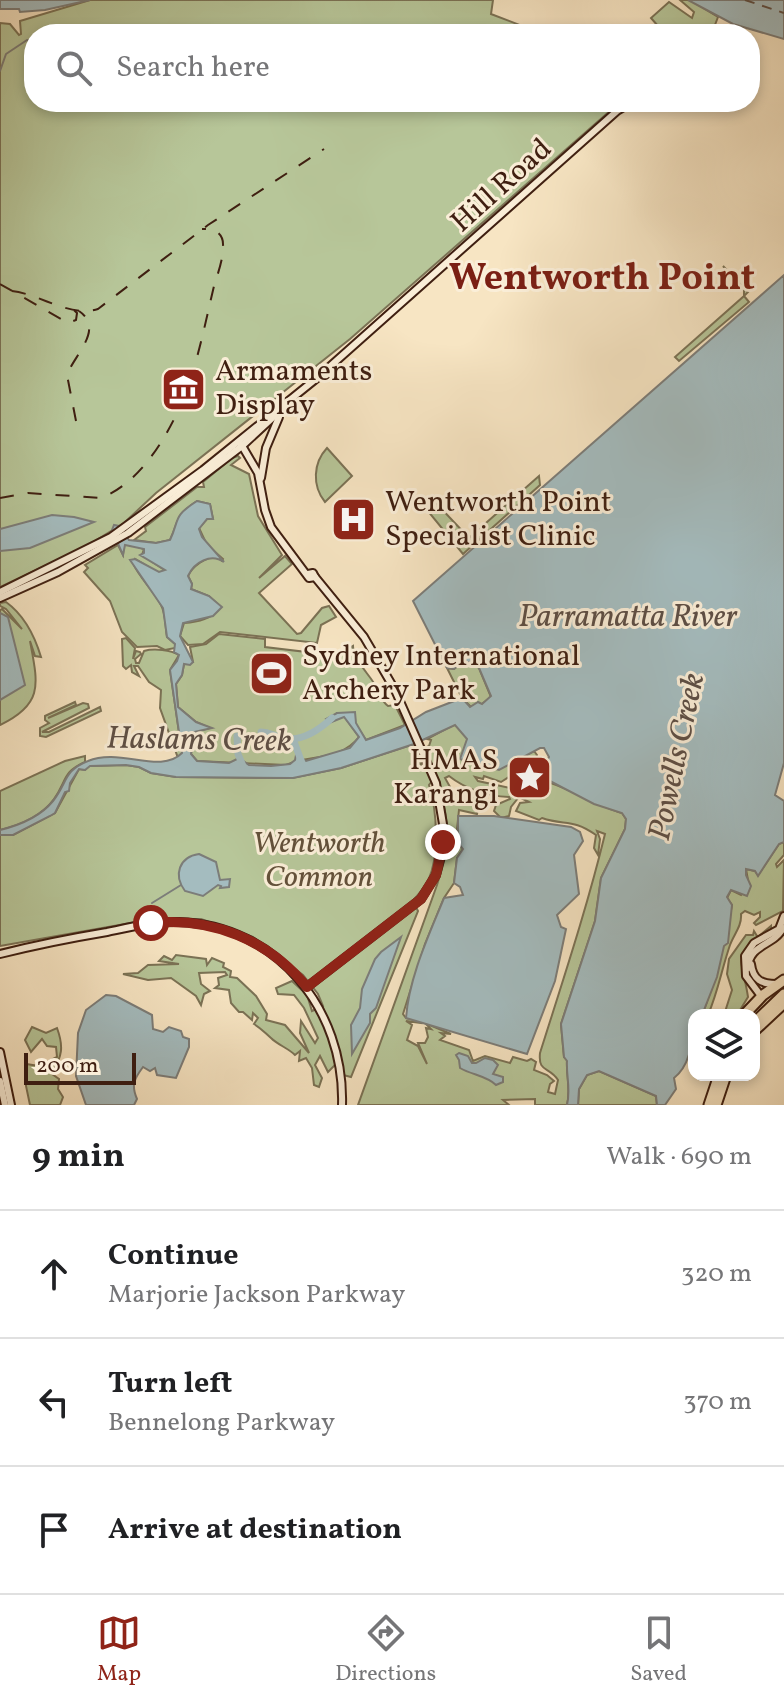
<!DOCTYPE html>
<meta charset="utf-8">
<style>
:root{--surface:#fff;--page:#f2f2f2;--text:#202124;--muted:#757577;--line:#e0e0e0;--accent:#8f2418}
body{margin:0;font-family:Vollkorn,serif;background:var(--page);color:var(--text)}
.controls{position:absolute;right:24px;bottom:24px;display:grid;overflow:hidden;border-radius:16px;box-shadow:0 4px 12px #0003}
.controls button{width:72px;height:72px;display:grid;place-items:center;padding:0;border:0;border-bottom:2px solid var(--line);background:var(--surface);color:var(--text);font:40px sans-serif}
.scale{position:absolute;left:24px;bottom:20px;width:112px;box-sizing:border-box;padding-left:8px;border:4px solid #3f1f11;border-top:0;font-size:22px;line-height:28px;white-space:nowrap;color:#3f1f11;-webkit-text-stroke:6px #faeed8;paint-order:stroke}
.stop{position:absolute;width:24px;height:24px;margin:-18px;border:6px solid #8f2418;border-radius:50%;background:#fff}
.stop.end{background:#8f2418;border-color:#fff;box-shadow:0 2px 8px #0008}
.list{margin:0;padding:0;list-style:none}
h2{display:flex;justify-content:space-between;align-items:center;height:104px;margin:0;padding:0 32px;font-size:34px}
h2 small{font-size:26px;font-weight:400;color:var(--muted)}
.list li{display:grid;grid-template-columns:52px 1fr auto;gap:24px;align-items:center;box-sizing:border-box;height:128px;padding:0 32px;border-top:2px solid var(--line)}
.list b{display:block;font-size:30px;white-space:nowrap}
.list p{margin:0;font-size:26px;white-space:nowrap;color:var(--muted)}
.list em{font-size:26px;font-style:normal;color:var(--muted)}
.icon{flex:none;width:44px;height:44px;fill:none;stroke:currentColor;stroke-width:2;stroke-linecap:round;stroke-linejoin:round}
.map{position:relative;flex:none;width:784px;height:1105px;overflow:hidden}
.search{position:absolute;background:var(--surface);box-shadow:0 4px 12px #0003;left:24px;right:24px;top:24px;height:88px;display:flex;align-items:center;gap:20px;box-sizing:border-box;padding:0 28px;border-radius:32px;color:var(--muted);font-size:30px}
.sheet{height:488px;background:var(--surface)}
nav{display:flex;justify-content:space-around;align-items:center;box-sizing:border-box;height:112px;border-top:2px solid var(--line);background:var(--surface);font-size:22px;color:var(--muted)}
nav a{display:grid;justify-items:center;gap:4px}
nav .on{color:var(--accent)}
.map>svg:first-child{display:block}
.green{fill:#b7c699;stroke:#7b7255;stroke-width:2;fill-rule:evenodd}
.water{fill:#a4bcbf;stroke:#7c7d79;stroke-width:2}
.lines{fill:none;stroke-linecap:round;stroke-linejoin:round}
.stream{stroke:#7c7d79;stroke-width:2}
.river{stroke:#a4bcbf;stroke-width:7}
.ferry{stroke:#5d4e45;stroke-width:2;stroke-dasharray:10 8;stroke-linecap:butt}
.secondary-casing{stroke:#3f1f11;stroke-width:10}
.highway-casing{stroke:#3f1f11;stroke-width:13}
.secondary{stroke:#faeed8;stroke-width:6}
.highway{stroke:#f7e5c3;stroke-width:9}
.rail{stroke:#3f1f11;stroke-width:2;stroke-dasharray:14 14;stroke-linecap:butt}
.route{stroke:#8f2418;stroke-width:10}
.labels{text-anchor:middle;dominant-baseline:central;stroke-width:6;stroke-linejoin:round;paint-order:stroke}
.street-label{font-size:30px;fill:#3f1f11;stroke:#faeed8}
.poi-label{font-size:30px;fill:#3f1f11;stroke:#faeed8;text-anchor:start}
.park-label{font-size:30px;font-style:italic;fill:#63513a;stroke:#faeed8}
.water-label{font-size:32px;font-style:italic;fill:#5d4e45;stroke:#faeed8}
.district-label{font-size:38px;font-weight:bold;fill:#7a1f14;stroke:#faeed8}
</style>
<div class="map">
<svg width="784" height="1105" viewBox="0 0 784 1105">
<rect width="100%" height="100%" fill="#f7e5c3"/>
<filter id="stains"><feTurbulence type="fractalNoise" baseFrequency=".0025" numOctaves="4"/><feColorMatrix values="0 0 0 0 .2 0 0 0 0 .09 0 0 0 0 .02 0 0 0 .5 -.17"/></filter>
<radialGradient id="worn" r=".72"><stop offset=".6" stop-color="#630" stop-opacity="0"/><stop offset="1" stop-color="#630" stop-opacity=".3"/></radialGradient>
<g class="green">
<polygon points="90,0 493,0 491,14 525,27 531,34 34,34 34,102 602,102 611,110 350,339 156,493 124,523 85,547 0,587 0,23 10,24 19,35 21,34 20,21"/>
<polygon points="680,0 690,0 718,17 713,30 702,34 665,34 651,18 669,2 692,18 694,12"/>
<polygon points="723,266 748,292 744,296 749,302 679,361 675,357 744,296 744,290"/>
<path d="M327 448 352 476 325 502C312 486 313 463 327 448Z"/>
<path d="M238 456 240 458 231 465 249 474 258 516 282 555 259 578 285 556 292 564 259 593 297 634 301 633 322 608 329 606 336 617 321 625 317 643 220 632 203 644 188 645 180 636 184 623C199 622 211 619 221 607L209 596 191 589 192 584 188 576C192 567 206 556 217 557L222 561 223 559 207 545 199 528 207 519H213L210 504 197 501C174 516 180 519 170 540L156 543 134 540 146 531 145 527 197 487H204L203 482 232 458Z"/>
<polygon points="539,476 540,485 463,554 427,510 436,503 469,538"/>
<path d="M129 544 144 549 142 555 166 571 159 573 135 559 133 563C139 578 153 589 161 605 166 614 165 626 167 637L175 644V648L165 650 157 646 137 647 122 632 110 601 84 572 88 568 85 565 118 545 123 555 124 545Z"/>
<path d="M6 602C24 615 35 637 41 657L35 656 30 641C38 684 44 704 0 725V610L2 609 22 629 6 609 0 606V603Z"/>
<path d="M219 634 265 639V647L332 655V651L342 652 353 646C353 661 371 675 378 690 382 697 381 701 388 706L395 705 405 725 366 740 348 713H337L328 723 344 716 359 737C339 762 310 754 286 765L197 761 191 754 194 732 210 728 196 722 178 707 176 684 182 675 184 664 193 662 190 647 206 644Z"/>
<path d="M126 638 135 648 133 659 136 651 140 652 141 654 135 659 136 663H139L144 651C154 648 171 650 179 655L170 670 182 753 178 758 160 708 161 690 149 682 138 666H134L139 676 132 672 131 665 126 669 123 666 122 639Z"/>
<polygon points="471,662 479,668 491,697 482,704 471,707 462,698 447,668 454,669 460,664"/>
<polygon points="75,702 76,705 48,718 83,703 88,704 89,708 42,732 49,732 100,707 101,711 46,737 40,736 40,728 49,723 45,720 45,716"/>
<path d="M455 724 468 739 461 759C491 766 506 766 534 751L537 755 534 761 501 782 484 776 483 779 475 777 478 781 515 789 511 784 534 767 540 771 528 773 531 778C563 783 591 804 622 813L626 819 625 829 601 878 595 921 561 1024 564 1057 567 1060C566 1076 571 1089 567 1105H535V1099L503 1100 509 1105H358L437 885C456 829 445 800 425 748L429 746 431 740 427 739ZM449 776C467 790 486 796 509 797L510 799 496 805 494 811 501 818 509 816 511 807 519 797 529 802 520 803 516 811 539 820 542 818C565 826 572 818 596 835L594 848 598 855 600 839 597 831 605 834C587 908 563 980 540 1053 538 1073 549 1066 558 1080L555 1094 548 1092 550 1084 554 1081 547 1075 534 1070 536 1062 531 1059 527 1061 513 1057 510 1063 485 1056 473 1061 469 1050 440 1040 445 1036 441 1033 451 1034 425 1023 431 1029 426 1028 428 1037 425 1043H418L427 1064 418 1046 407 1040 412 1025 406 1021 421 1023 420 1021 406 1018 403 1014 425 944 444 898 454 883 457 858 463 849 457 829 459 810 477 814 479 804 476 798 452 803 450 797 454 794 445 778Z"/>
<path d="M414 744 426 766 420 763 423 769 429 770 432 781 429 785C437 811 440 855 428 881 425 888 417 895 413 901L418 911 351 1077 343 1075 339 1050 334 1049 336 1064 328 1072 320 1056 315 1065 322 1078 319 1087 314 1085 312 1068 306 1058 299 1061 300 1051 295 1055C288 1048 278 1045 271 1038 265 1033 262 1029 254 1024L258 1018 253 1013 252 1020 243 1012H239L231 1003 229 990 215 988 219 985 218 978 227 975 225 972 199 973 201 984 210 991 204 994 201 1005 196 996 171 978 148 980 123 974 138 973 148 965 179 964 159 961 164 956 172 960 176 955 206 959 207 965 212 958 224 963 223 967 231 971 230 977 237 978 256 996 267 1014 266 1020 285 1025 309 1053 300 1033 301 1021 315 1043 318 1038 304 1008 294 995 278 994 276 988 292 981 307 995 312 1011 323 1006 318 994 303 975 253 937 201 919 142 921 0 946V835H13L55 813 79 769 85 770 89 766 126 765 139 767 151 773 176 777 292 778 341 768Z"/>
<path d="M85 756V762C62 772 67 781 54 799 41 817 21 825 0 830V791L65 761Z"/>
<path d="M784 842V855L776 864 777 867 784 860 783 911 756 925 754 923 760 917V912L754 915 745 911 741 914C742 926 734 934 730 945 722 968 718 992 708 1015H702C716 979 725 943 732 905L727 898 731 890 741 895 748 880 746 869 755 871 758 875 779 844Z"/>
<path d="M771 926V931C729 956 742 956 748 997L737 1015H724L732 990 727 974 729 959 746 935H753L754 931 757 936H759Z"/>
<path d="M32 1027 46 1033 57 1028C64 1047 62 1056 52 1074L59 1079 58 1089 63 1097 60 1105H30L26 1086V1064L39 1066 57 1057 56 1047 47 1046 42 1039 31 1052 25 1040Z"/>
<polygon points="599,1071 656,1096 657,1105 578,1105 579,1089 587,1075"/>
</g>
<g class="water">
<polygon points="0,0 90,0 45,10 20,12 19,9 0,9"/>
<polygon points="688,0 784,0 784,39 733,24"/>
<path d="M784 275V763L775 795 784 801V842L779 844 758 876 755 871 746 869V875L751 886 747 896 731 890 727 897 732 905 728 943 724 946 717 977 702 1015H694C694 1035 691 1065 674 1078L676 1089 665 1105H657L656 1096 599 1071 587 1075 579 1089 578 1105H567C571 1089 566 1076 567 1061L564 1057 561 1024 595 921 601 878 625 829 626 819 622 813 594 804 550 781 525 777 528 773 541 771 549 757 544 748H540L499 770 460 759 467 739 455 725 414 744 341 768 293 778 176 777 151 773 139 767 126 765 90 766 85 770 79 769 70 783 69 791 65 792 55 813 50 816 13 835H0V830C20 825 40 817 53 801 68 782 63 771 88 761 120 747 160 775 182 753L170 670 177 661 179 655 174 652 175 644 167 637 163 608 130 560 135 559 159 572 165 570 140 555 144 553V549L125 545 123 555 112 530 114 525 119 526 129 540 156 543 170 540C180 519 172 517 197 501L210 504 213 519H207L199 529 202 537 224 562C211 553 194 562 188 576L192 584 191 589 209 596 222 607 213 616 183 623 180 636 193 662 190 665 184 664 182 675 176 684 178 707 196 722 212 728 194 732 191 754 197 761 229 763 239 758 249 765 271 766 290 764 295 760 296 755 306 761 350 748 359 737 344 717 329 723 326 719 337 713 355 712 356 723 366 740 400 728 426 712 462 698 470 707 478 702 482 704 491 696 479 668 471 662 460 664 454 669 447 668 413 601Z"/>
<polygon points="52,515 74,517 94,522 30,548 0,551 0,529"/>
<polygon points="0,613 8,617 25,685 0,700"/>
<path d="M458 816H494L571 827 580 832 583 841 574 855 579 894 557 915 561 927 566 929 555 981 527 1054 406 1018C409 977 429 935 444 898L463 895 460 887 454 883 457 858 463 849 458 843Z"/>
<path d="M199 854 216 862 220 880 230 879 229 887 220 888 221 886 218 885 203 896 185 891C173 875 179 857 199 854Z"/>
<polygon points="401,937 376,1008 370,1014 370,1023 352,1054 351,1025 360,1008 362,989 375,959 381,952"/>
<path d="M106 995 116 996 152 1015 153 1029 163 1032 169 1027 181 1031 183 1037 189 1039V1047L176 1078 157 1075 155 1068 150 1071 143 1067C134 1079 131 1085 137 1099L134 1105H86L76 1076 78 1033 86 1010Z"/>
<path d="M459 1053 468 1056 472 1063H476L485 1058 493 1060 498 1065 493 1074 503 1077V1082L496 1085C487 1076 472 1075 460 1068L459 1060 456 1055Z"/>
</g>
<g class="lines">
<g class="stream">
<polyline points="0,71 6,54 27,40 34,41"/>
<polyline points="152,903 181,885"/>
</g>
<g class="river">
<path d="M261 732C269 732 272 735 279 737 299 744 318 731 332 718"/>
<polyline points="237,736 238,754 243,766"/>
<polyline points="293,739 302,763"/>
</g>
<polyline class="ferry" points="745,0 784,13"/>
<defs>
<g id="secondary">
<polyline points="241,444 258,473 265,510 271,527 309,578 315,577 313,573 308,574"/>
<polyline points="261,478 266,448 279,417"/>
<polyline points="0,592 111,537 203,470 317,378 617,111 627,105"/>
<polyline points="0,598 58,572 128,533 242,446 282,409"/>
<path d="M0 954C36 945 71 938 107 932 131 927 155 921 179 922 277 925 345 1010 342 1105"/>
<path d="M751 964C753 980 762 984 776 984"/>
<path d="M748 968C749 944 774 946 783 928"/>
<polyline points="307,987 421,899 436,875 442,853 444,830 436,783 395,690 364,637 315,577"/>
<polyline points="761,996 746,976 745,956 754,943 779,929 784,916"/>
<polyline points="0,1052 11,1105"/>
<polyline points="0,1081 5,1105"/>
</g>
<g id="highway">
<polyline points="744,1015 763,995 784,980"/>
<polyline points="754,1023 784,994"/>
<polyline points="754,1031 784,1003"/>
<polyline points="709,1105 719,1075"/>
<polyline points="716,1105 726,1075"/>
</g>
</defs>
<use href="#secondary" class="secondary-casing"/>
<use href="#highway" class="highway-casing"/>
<use href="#secondary" class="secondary"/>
<use href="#highway" class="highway"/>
<g class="rail">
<polyline points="0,284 68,323 76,320 77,313 74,310"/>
<path d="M12 291C40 294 70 318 98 309L208 225 324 149"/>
<path d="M76 421 67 375C74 355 105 329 79 311"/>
<path d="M0 498 28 493 101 498C137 484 162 445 178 411 196 372 204 328 214 286 218 273 224 257 223 244 223 236 219 233 213 229H202"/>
</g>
</g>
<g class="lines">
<path class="route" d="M151 923C213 917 268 940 307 987L421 899 436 875 443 842"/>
</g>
<defs>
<symbol id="museum-square" viewBox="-11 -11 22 22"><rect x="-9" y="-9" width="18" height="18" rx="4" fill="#8f2418" stroke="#faeed8"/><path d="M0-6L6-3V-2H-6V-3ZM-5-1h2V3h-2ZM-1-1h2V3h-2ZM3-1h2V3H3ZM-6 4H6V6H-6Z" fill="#fff"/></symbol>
<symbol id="hospital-square" viewBox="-11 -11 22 22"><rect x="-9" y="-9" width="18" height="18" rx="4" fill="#8f2418" stroke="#faeed8"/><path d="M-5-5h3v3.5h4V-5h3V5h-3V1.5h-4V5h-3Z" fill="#fff"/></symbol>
<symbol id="stadium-square" viewBox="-11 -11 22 22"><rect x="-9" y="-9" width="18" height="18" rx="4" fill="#8f2418" stroke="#faeed8"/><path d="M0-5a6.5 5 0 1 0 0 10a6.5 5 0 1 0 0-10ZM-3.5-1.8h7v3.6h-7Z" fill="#fff"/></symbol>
<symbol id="sight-square" viewBox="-11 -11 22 22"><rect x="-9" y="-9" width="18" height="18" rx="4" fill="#8f2418" stroke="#faeed8"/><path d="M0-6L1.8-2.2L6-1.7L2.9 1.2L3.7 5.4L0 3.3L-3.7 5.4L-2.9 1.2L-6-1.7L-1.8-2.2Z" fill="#fff"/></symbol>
</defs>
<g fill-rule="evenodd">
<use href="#museum-square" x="158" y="364" width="51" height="51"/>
<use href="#hospital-square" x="328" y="494" width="51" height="51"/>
<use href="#stadium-square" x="246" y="648" width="51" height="51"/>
<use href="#sight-square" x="504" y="752" width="51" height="51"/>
</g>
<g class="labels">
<g class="street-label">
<text transform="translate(502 186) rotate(-42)">Hill Road</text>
</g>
<g class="poi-label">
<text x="215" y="372">Armaments<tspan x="215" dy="34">Display</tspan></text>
<text x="385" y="503">Wentworth Point<tspan x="385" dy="34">Specialist Clinic</tspan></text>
<text x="302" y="657">Sydney International<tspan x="302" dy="34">Archery Park</tspan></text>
<text x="498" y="761" text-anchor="end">HMAS<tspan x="498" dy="34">Karangi</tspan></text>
</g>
<g class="park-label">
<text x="319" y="844">Wentworth<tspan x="319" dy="34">Common</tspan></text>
</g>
<g class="water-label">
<text x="628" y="618">Parramatta River</text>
<text transform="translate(199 741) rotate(1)">Haslams Creek</text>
<text transform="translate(678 757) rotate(-78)">Powells Creek</text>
</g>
<g class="district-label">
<text x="602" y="279">Wentworth Point</text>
</g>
</g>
<rect width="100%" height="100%" filter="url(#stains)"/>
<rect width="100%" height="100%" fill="url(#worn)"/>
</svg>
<div class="controls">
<button><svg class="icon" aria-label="layers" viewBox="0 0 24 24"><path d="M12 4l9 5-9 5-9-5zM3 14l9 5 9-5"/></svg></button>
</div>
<div class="scale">200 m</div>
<div class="stop" style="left:151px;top:923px"></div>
<div class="stop end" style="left:443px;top:842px"></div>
<div class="search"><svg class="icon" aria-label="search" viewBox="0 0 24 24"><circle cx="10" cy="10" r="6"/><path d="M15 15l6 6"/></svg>Search here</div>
</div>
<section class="sheet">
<h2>9 min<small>Walk · 690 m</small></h2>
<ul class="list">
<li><svg class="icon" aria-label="ahead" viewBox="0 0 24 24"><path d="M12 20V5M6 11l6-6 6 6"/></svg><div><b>Continue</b><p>Marjorie Jackson Parkway</p></div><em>320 m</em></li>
<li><svg class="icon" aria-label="left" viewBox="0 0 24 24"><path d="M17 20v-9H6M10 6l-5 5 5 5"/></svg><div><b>Turn left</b><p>Bennelong Parkway</p></div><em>370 m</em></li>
<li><svg class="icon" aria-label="arrive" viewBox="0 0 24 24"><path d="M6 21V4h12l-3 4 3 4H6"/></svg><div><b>Arrive at destination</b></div></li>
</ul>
</section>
<nav>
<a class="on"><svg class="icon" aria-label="map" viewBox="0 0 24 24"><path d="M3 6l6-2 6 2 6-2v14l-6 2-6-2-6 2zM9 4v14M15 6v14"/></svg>Map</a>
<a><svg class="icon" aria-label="directions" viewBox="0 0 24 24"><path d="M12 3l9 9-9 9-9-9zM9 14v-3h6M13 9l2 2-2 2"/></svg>Directions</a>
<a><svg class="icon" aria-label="saved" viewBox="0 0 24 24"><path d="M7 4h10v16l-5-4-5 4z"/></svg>Saved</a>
</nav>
